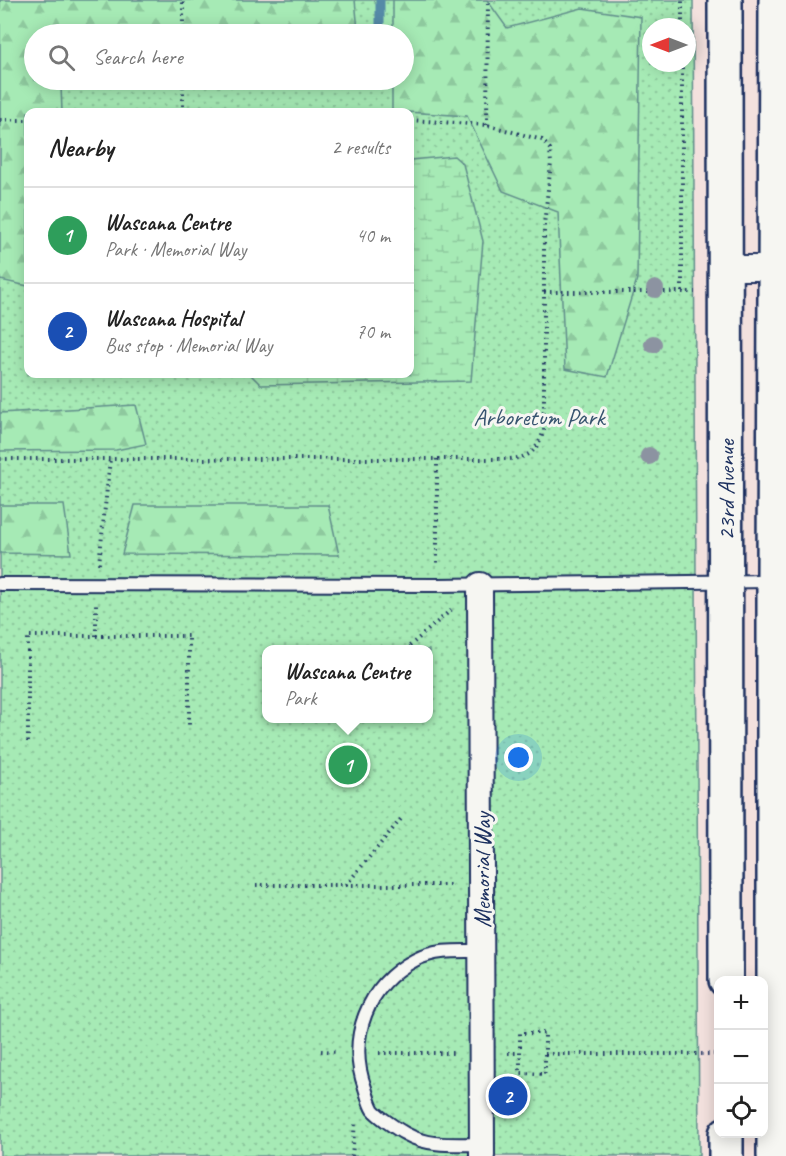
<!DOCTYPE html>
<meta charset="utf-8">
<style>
:root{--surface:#fff;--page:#f6f6f6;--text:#222;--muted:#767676;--line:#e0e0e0;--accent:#db2777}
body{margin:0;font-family:Caveat,sans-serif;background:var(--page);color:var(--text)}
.controls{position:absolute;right:18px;bottom:18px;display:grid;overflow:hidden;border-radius:12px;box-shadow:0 3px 15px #0003}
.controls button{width:54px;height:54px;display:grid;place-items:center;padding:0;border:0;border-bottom:2px solid var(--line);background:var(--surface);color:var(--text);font:30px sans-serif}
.compass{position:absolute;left:642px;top:18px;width:54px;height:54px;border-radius:50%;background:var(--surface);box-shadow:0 3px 15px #0003;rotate:270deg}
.you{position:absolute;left:519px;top:758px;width:21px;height:21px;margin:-15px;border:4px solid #fff;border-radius:50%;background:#1a73e8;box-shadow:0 0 0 9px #1a73e833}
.badge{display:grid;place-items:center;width:39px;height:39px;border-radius:50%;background:var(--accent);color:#fff;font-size:20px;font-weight:700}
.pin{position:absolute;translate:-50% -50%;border:3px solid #fff;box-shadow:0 2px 6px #0006}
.popup{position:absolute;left:262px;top:645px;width:171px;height:78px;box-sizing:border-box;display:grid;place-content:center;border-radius:12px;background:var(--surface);filter:drop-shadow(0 2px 4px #0005);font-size:20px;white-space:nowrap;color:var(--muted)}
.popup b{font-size:22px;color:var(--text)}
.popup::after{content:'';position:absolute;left:50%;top:100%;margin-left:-12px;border:12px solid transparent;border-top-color:var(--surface)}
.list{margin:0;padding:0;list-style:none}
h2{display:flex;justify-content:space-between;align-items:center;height:78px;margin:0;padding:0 24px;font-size:26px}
h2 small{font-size:20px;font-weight:400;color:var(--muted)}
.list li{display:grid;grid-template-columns:39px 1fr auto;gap:18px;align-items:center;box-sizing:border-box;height:96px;padding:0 24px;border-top:2px solid var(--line)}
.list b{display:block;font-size:22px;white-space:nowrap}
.list p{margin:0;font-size:20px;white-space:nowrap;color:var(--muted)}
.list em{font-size:20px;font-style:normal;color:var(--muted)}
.icon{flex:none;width:33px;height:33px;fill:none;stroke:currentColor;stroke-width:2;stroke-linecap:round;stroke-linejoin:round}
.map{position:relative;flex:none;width:786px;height:1156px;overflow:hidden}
.search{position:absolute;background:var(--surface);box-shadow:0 3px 15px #0003;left:24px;top:24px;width:390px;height:66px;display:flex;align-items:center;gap:15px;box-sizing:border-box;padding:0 21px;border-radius:33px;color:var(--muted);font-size:22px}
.panel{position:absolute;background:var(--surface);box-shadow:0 3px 15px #0003;left:24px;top:108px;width:390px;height:270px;border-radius:12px}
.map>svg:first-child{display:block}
.grass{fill:url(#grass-dots);stroke:#608c8a;stroke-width:1.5;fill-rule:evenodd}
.forest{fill:url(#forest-firs);stroke:#608c8a;stroke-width:1.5}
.wetland{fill:url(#wetland-marsh);stroke:#608c8a;stroke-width:1.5}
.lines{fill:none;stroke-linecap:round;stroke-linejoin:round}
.stream{stroke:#548aa7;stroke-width:9}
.service-casing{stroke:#1b2f5e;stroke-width:16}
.minor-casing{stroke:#1b2f5e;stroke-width:28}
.secondary-casing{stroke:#1b2f5e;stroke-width:38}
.path{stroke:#1b2f5e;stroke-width:4;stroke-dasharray:1.5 4.5;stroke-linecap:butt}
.service{stroke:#f6f6f2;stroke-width:12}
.minor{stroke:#f6f6f2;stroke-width:24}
.secondary{stroke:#f6f6f2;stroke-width:33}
.tree{fill:#8c93a1}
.labels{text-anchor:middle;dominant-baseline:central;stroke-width:6;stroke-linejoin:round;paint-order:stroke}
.park-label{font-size:24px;fill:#37546f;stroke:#f6f6f2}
.street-label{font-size:24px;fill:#1b2f5e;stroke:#f6f6f2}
</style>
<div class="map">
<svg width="786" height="1156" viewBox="0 0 786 1156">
<defs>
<pattern id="grass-dots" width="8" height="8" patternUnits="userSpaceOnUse" patternTransform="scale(1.5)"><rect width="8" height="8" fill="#a6eab5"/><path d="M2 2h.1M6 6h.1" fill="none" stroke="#8ec99e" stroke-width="1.8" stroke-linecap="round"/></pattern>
<pattern id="forest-firs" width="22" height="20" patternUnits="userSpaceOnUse" patternTransform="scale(1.5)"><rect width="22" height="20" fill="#a6eab5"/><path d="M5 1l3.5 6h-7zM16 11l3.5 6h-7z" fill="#8ec99e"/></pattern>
<pattern id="wetland-marsh" width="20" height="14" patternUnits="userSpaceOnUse" patternTransform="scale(1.5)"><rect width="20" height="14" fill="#a6eab5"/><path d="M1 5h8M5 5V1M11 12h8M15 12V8" fill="none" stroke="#8ec99e"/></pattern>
</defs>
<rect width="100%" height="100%" fill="#f3e1de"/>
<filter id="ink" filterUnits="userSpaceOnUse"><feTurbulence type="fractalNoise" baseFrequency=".0167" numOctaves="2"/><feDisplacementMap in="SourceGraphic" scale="12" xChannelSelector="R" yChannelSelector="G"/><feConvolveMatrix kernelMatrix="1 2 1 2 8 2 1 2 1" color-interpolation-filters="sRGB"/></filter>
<g filter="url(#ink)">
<path class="grass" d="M0 0H693L699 1156H0ZM651 27H687V63H651ZM34 34H404V80H34ZM28 112H410V374H28ZM267 650H429V718H267Z"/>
<g class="forest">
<polygon points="0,0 355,0 358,30 352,34 34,34 34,45 31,46 34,51 34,80 56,80 61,86 62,112 28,112 28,286 0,280"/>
<polygon points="393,0 487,0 507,28 582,8 641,17 637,279 607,377 565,369 558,212 503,191 467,116 392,111 392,80 404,80 404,34 393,34"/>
<polygon points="136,405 146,444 116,450 0,451 0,413"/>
<polygon points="0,505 64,505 71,554 0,553"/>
<polygon points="135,505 328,505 339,555 122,554"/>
</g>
<polygon class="wetland" points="454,156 463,164 483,241 471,381 261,385 250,374 410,374 410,160"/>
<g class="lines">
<polyline class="stream" points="380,0 380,34"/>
<defs>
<g id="service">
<polyline points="0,584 437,585 772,581"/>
<path d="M482 1144C456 1144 429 1147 406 1134 398 1130 378 1116 373 1110 369 1104 367 1094 365 1088 347 1038 367 985 415 960 436 949 460 951 482 951"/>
</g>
<g id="minor">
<polyline points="725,268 786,268"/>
<polyline points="480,585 482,1156"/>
</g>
<g id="secondary">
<polyline points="725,0 726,980"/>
<polyline points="726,1134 726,1156"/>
<polyline points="774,1156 774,581 776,0"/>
</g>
</defs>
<use href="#service" class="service-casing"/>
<use href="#minor" class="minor-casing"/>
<use href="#secondary" class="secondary-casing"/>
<g class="path">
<polyline points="682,27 682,0"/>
<polyline points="183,34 183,0"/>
<polyline points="183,112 183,80"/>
<polyline points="0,120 28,120"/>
<polyline points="487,125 488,0"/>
<polyline points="544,292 695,292"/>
<polyline points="682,292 682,63"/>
<path d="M0 459H510C532 457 536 450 544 431V225L551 163 550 149 542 140 487 125 410 120"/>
<polyline points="437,459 437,563"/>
<polyline points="99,564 110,459"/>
<polyline points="96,636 96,604"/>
<polyline points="405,650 452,609"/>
<polyline points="28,742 28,636 189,636 189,725"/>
<polyline points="256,885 454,885"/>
<polyline points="346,885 401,819"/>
<polyline points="321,1051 339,1052"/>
<polyline points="379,1053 456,1053"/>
<polyline points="508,1053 520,1053 520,1033 545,1033 545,1074 520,1073 520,1053"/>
<polyline points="545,1054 718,1054"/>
<polyline points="352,1156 355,1123"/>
</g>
<use href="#service" class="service"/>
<use href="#minor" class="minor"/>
<use href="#secondary" class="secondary"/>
</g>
<g class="tree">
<circle cx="655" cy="289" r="9"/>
<circle cx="653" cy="344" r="9"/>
<circle cx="649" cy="456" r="9"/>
</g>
</g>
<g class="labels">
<g class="park-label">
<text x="539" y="417">Arboretum Park</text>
</g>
<g class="street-label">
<text transform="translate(726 490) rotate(-90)">23rd Avenue</text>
<text transform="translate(482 870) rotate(-90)">Memorial Way</text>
</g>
</g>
</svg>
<div class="controls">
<button>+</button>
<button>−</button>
<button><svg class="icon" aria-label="locate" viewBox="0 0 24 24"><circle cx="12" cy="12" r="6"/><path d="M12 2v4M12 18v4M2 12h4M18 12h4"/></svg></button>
</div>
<svg class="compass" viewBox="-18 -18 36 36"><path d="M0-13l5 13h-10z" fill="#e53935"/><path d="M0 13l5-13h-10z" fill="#767676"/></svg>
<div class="you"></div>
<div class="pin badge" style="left:348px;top:765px;background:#2e9e5b">1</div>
<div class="popup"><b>Wascana Centre</b>Park</div>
<div class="pin badge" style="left:508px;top:1096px;background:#1a4fb4">2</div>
<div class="search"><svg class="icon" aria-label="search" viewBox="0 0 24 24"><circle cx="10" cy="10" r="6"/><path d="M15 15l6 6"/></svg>Search here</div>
<section class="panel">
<h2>Nearby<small>2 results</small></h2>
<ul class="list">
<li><span class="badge" style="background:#2e9e5b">1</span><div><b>Wascana Centre</b><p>Park · Memorial Way</p></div><em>40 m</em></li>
<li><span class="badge" style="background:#1a4fb4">2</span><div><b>Wascana Hospital</b><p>Bus stop · Memorial Way</p></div><em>70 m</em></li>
</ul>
</section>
</div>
